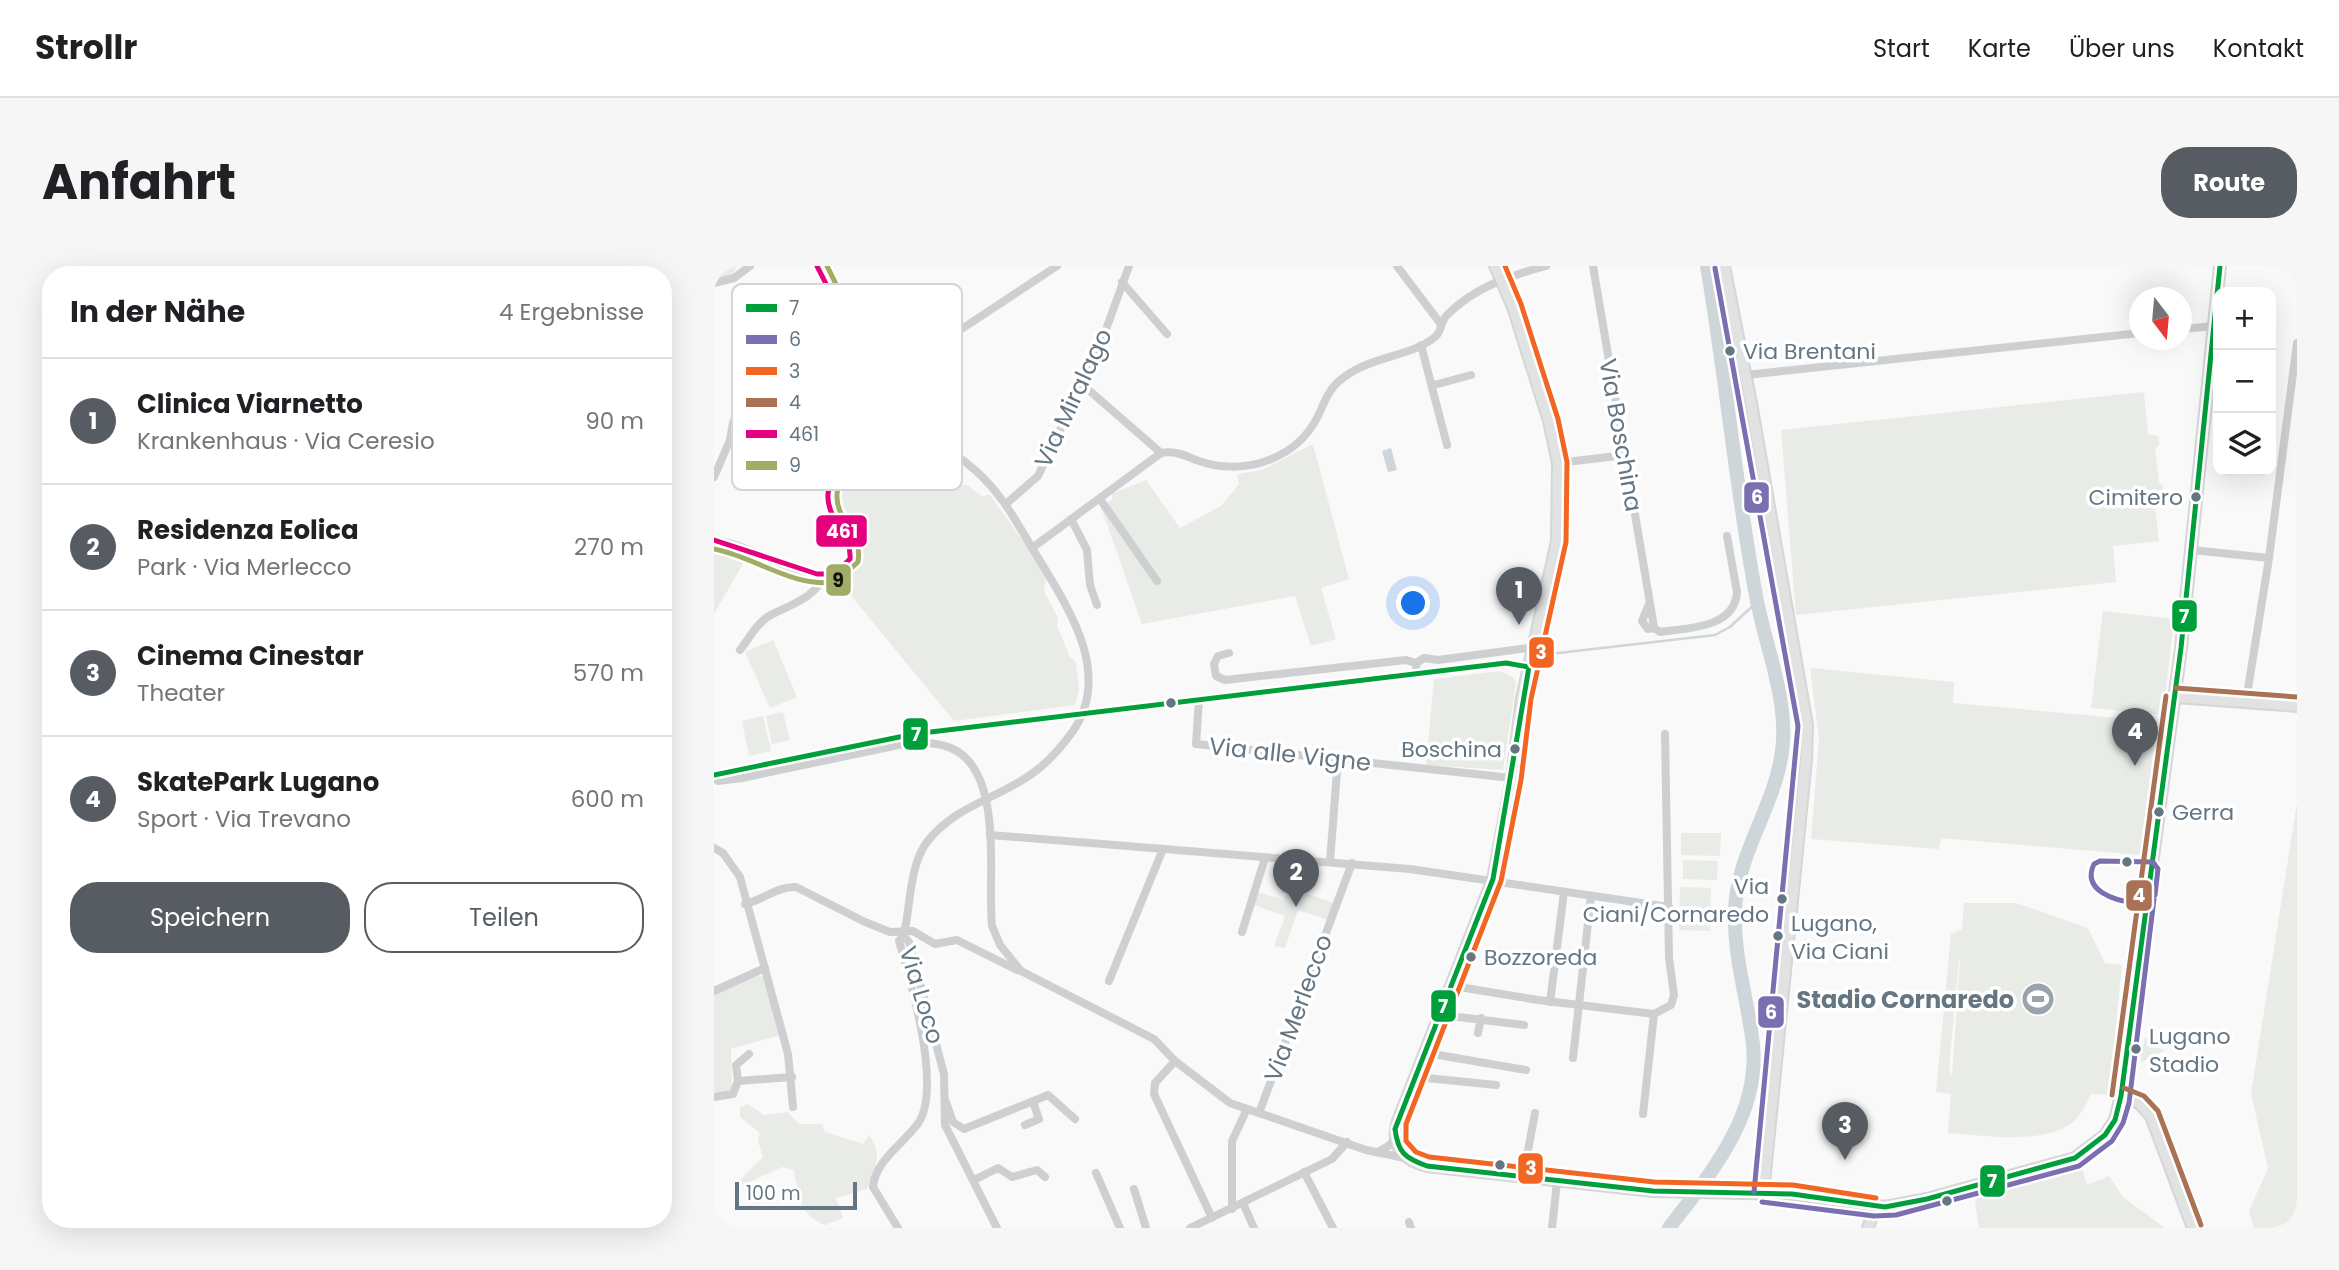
<!DOCTYPE html>
<html lang="de">
<meta charset="utf-8">
<style>
:root{--surface:#fff;--page:#f6f6f6;--text:#202124;--muted:#757577;--line:#e0e0e0;--accent:#565c61}
body{margin:0;font-family:Poppins,sans-serif;background:var(--page);color:var(--text)}
.controls{position:absolute;right:21px;top:21px;display:grid;overflow:hidden;border-radius:14px;box-shadow:0 7px 28px #0002}
.controls button{width:63px;height:63px;display:grid;place-items:center;padding:0;border:0;border-bottom:2px solid var(--line);background:var(--surface);color:var(--text);font:35px sans-serif}
.compass{position:absolute;left:1415px;top:21px;width:63px;height:63px;border-radius:50%;background:var(--surface);box-shadow:0 7px 28px #0002;rotate:164deg}
.scale{position:absolute;left:21px;bottom:18px;width:122px;box-sizing:border-box;padding-left:7px;border:4px solid #657683;border-top:0;font-size:19px;line-height:24px;white-space:nowrap;color:#657683;-webkit-text-stroke:5px #fff;paint-order:stroke}
.you{position:absolute;left:700px;top:338px;width:24px;height:24px;margin:-18px;border:5px solid #fff;border-radius:50%;background:#1a73e8;box-shadow:0 0 0 10px #1a73e833}
.badge{display:grid;place-items:center;width:46px;height:46px;border-radius:50%;background:var(--accent);color:#fff;font-size:23px;font-weight:700}
.pin{position:absolute;translate:-50% -58px;filter:drop-shadow(0 2px 4px #0008)}
.pin::after{content:'';position:absolute;top:37px;width:24px;height:21px;background:inherit;clip-path:polygon(0 0,100% 0,50% 100%)}
.list{margin:0;padding:0;list-style:none}
h2{display:flex;justify-content:space-between;align-items:center;height:91px;margin:0;padding:0 28px;font-size:30px}
h2 small{font-size:23px;font-weight:400;color:var(--muted)}
.list li{display:grid;grid-template-columns:46px 1fr auto;gap:21px;align-items:center;box-sizing:border-box;height:126px;padding:0 28px;border-top:2px solid var(--line)}
.list b{display:block;font-size:26px;white-space:nowrap}
.list p{margin:0;font-size:23px;white-space:nowrap;color:var(--muted)}
.list em{font-size:23px;font-style:normal;color:var(--muted)}
.actions{display:flex;gap:14px;padding:21px 28px}
.actions a{flex:1;padding:16px 0;border:2px solid var(--accent);border-radius:28px;text-align:center;font-size:24px;color:var(--accent)}
.actions .main{background:var(--accent);color:#fff}
.icon{flex:none;width:38px;height:38px;fill:none;stroke:currentColor;stroke-width:2;stroke-linecap:round;stroke-linejoin:round}
.map{position:relative;flex:none;width:1583px;height:962px;overflow:hidden;border-radius:28px}
header{display:flex;align-items:center;gap:42px;box-sizing:border-box;height:98px;padding:0 35px;background:var(--surface);border-bottom:2px solid var(--line)}
header strong{font-size:33px}
nav{display:flex;gap:38px;margin-inline-start:auto;font-size:24px}
.intro{display:flex;align-items:center;justify-content:space-between;box-sizing:border-box;height:168px;padding:0 42px}
h1{margin:0;font-size:49px}
.button{padding:18px 32px;border-radius:28px;background:var(--accent);color:#fff;font-size:24px;font-weight:700}
main{display:flex;gap:42px;padding:0 42px}
aside{flex:1;background:var(--surface);border-radius:28px;box-shadow:0 7px 28px #0002}
.map>svg:first-child{display:block}
.green{fill:#e8ebe6;fill-rule:evenodd}
.water{fill:#ced6d9}
.lines{fill:none;stroke-linecap:round;stroke-linejoin:round}
.stream{stroke:#ced6d9;stroke-width:2.5}
.river{stroke:#ced6d9;stroke-width:14}
.minor-tunnel{stroke:#d4d8dc;stroke-width:8;stroke-dasharray:8 4;stroke-linecap:butt}
.major-casing{stroke:#d5d6d7;stroke-width:14}
.minor{stroke:#cecfd0;stroke-width:8}
.major{stroke:#e1e2e2;stroke-width:10}
.bus-1-casing{stroke:#fff;stroke-width:10}
.bus-2-casing{stroke:#fff;stroke-width:10}
.bus-3-casing{stroke:#fff;stroke-width:10}
.bus-4-casing{stroke:#fff;stroke-width:10}
.bus-5-casing{stroke:#fff;stroke-width:10}
.bus-6-casing{stroke:#fff;stroke-width:10}
.bus-1{stroke:#009f3c;stroke-width:5}
.bus-2{stroke:#7b6fb1;stroke-width:5}
.bus-3{stroke:#f26522;stroke-width:5}
.bus-4{stroke:#a97254;stroke-width:5}
.bus-5{stroke:#e5007d;stroke-width:5}
.bus-6{stroke:#a1ac64;stroke-width:5}
.bus-dot{fill:#657683;stroke:#fff;stroke-width:2.5}
.labels{text-anchor:middle;dominant-baseline:central;stroke-width:7;stroke-linejoin:round;paint-order:stroke}
.bus-label{font-size:22px;fill:#657683;stroke:#fff;text-anchor:start}
.street-label{font-size:24px;fill:#657683;stroke:#fff}
.poi-label{font-size:24px;font-weight:bold;fill:#657683;stroke:#fff;text-anchor:end}
.key{fill:#fff;stroke:#d1d6da;stroke-width:2}
.key-label{font-size:19px;fill:#657683}
.line-badge{stroke:#fff;stroke-width:2.5}
.badge-label{font-size:19px;text-anchor:middle;font-weight:bold;fill:#fff}
.pale-badge-label{font-size:19px;text-anchor:middle;font-weight:bold;fill:#111}
</style>
<header>
<strong>Strollr</strong>
<nav><a>Start</a><a>Karte</a><a>Über uns</a><a>Kontakt</a></nav>
</header>
<div class="intro"><h1>Anfahrt</h1><a class="button">Route</a></div>
<main>
<aside>
<h2>In der Nähe<small>4 Ergebnisse</small></h2>
<ul class="list">
<li><span class="badge">1</span><div><b>Clinica Viarnetto</b><p>Krankenhaus · Via Ceresio</p></div><em>90 m</em></li>
<li><span class="badge">2</span><div><b>Residenza Eolica</b><p>Park · Via Merlecco</p></div><em>270 m</em></li>
<li><span class="badge">3</span><div><b>Cinema Cinestar</b><p>Theater</p></div><em>570 m</em></li>
<li><span class="badge">4</span><div><b>SkatePark Lugano</b><p>Sport · Via Trevano</p></div><em>600 m</em></li>
</ul>
<div class="actions"><a class="main">Speichern</a><a>Teilen</a></div>
</aside>
<div class="map">
<svg width="1583" height="962" viewBox="0 0 1583 962">
<rect width="100%" height="100%" fill="#f9f9f9"/>
<g class="green">
<polygon points="0,0 23,0 18,9 0,13"/>
<polygon points="1430,126 1434,168 1444,170 1445,179 1441,182 1445,217 1449,220 1450,228 1440,232 1445,275 1399,280 1402,316 1082,349 1067,164"/>
<polygon points="155,150 161,166 209,189 249,216 247,219 253,219 269,231 275,228 333,307 330,325 344,352 343,360 356,391 362,396 365,423 361,439 240,455 125,315 132,310 145,284 125,244 123,227 127,208 142,180 149,151"/>
<polygon points="599,178 635,313 607,322 622,373 597,380 581,330 428,358 387,241 399,233 397,228 432,214 466,262 507,240 525,218 523,208 548,204"/>
<polygon points="0,280 31,294 0,348"/>
<polygon points="1389,345 1460,353 1449,449 1377,442"/>
<polygon points="59,374 83,431 56,442 31,386"/>
<polygon points="1096,402 1240,416 1239,437 1448,456 1426,589 1227,572 1225,583 1097,573 1105,473"/>
<polygon points="786,405 799,411 802,417 789,504 712,499 720,413"/>
<polygon points="69,446 76,474 58,478 52,450"/>
<polygon points="49,450 57,485 35,490 28,455"/>
<polygon points="1583,537 1583,962 1540,962 1535,945 1554,902 1537,828"/>
<polygon points="967,567 1007,567 1006,590 967,589"/>
<polygon points="969,594 1004,595 1003,614 969,613"/>
<polygon points="583,597 594,598 585,625 620,637 614,654 584,644 571,682 560,680 571,650 540,639 544,626 570,634"/>
<polygon points="966,621 997,622 996,665 965,664"/>
<path d="M1250 637H1302L1374 662 1391 697 1408 699 1395 829 1377 828C1373 835 1369 845 1363 852 1337 881 1269 869 1234 867L1237 828 1222 826 1237 668 1248 663ZM1245 694H1246L1238 810 1235 802Z"/>
<polygon points="42,709 49,710 51,714 67,769 17,783 18,826 0,829 0,729"/>
<polygon points="1431,771 1450,785 1426,797"/>
<path d="M34 838 50 849 74 846 85 858H108L111 866 149 878 155 869C169 889 162 903 153 923L122 932 129 952 111 959C85 949 85 930 80 904L68 901 29 919 27 913 49 891 44 875 46 867 26 851V841Z"/>
<polygon points="1368,902 1373,919 1395,910 1409,931 1451,962 1265,962 1261,936 1265,930"/>
</g>
<polygon class="water" points="677,182 683,204 674,206 668,185"/>
<g class="lines">
<polyline class="stream" points="827,389 1001,369 1016,361 1043,336"/>
<path class="river" d="M955 962C995 909 1046 851 1039 779 1034 734 1020 694 1021 648 1021 587 1065 537 1069 476 1072 429 1052 381 1043 335 1022 225 1012 111 993 0"/>
<polyline class="minor-tunnel" points="19,157 22,147"/>
<defs>
<g id="major">
<path d="M781 0 799 41 835 155 844 197 843 275 808 432 798 512 779 613 684 855C676 880 690 894 713 900L939 925 1078 928 1171 941 1213 933 1361 892 1391 869 1401 854 1407 830 1467 382 1506 0"/>
<polyline points="1010,0 1037,137 1093,459 1092,494 1049,927"/>
<polyline points="1461,431 1583,440"/>
<polyline points="1407,830 1425,837 1437,850 1479,962"/>
<polyline points="1154,962 1161,941"/>
</g>
</defs>
<use href="#major" class="major-casing"/>
<g class="minor">
<polyline points="683,0 726,57"/>
<polyline points="879,0 938,349 940,362 934,363 928,355 935,338"/>
<polyline points="408,16 453,68"/>
<polyline points="0,17 20,12 36,0"/>
<polyline points="1468,63 1500,60"/>
<polyline points="707,79 733,179"/>
<polyline points="1032,109 1426,67"/>
<polyline points="369,119 447,187"/>
<polyline points="720,119 757,109"/>
<polyline points="146,130 343,0"/>
<path d="M145 141C185 157 229 176 261 204 288 228 302 255 320 285 351 337 400 405 359 465 349 479 337 493 323 504 288 532 242 538 213 576 191 605 198 663 185 675 197 715 227 820 205 856 191 877 161 894 159 921L184 962"/>
<polyline points="844,197 911,189"/>
<polyline points="0,211 16,174 19,157"/>
<polyline points="386,233 443,315"/>
<polyline points="293,237 324,210 386,80 415,0"/>
<polyline points="357,253 373,284 376,319 383,339"/>
<path d="M0 274C42 279 74 312 119 308L136 293C142 268 112 254 114 229 116 207 133 190 139 169 158 100 133 60 103 0"/>
<path d="M318 282 447 187C463 184 473 191 488 196 506 202 528 202 546 197 570 190 591 175 603 152 610 138 613 126 624 116 654 89 696 92 721 71 728 66 726 56 733 49 761 21 795 10 832 0"/>
<polyline points="1478,284 1555,292 1583,77"/>
<path d="M940 362 946 366C974 362 1021 362 1023 326L1013 270"/>
<path d="M26 384C34 374 43 357 55 350 75 339 101 333 110 309"/>
<polyline points="515,387 504,390 500,398 502,410 511,414 692,394 702,397 703,408"/>
<polyline points="702,397 710,392 724,394 821,381"/>
<polyline points="485,433 482,478 798,512"/>
<polyline points="1537,436 1532,435 1555,292"/>
<polyline points="0,509 200,468 792,397 815,401"/>
<path d="M0 511 4 515 28 512 194 477C209 477 223 476 237 482 291 505 273 611 278 660L286 679 307 705 440 773 461 795 516 837 652 884 691 892"/>
<polyline points="276,569 696,603 955,641"/>
<polyline points="0,582 9,587 26,611 74,788 79,841"/>
<polyline points="616,596 624,492"/>
<path d="M31 638C49 634 64 620 82 621L151 656 176 666 199 665 221 678 243 674 303 704"/>
<polyline points="528,666 551,592"/>
<polyline points="190,671 195,676 230,808 231,859 283,962"/>
<polyline points="395,715 449,583"/>
<polyline points="739,720 824,734 940,748 957,739 960,729 955,692 951,468"/>
<polyline points="0,725 51,702"/>
<polyline points="836,736 850,626"/>
<polyline points="728,749 810,759"/>
<polyline points="764,767 767,752"/>
<polyline points="713,787 812,804"/>
<polyline points="859,792 877,630"/>
<polyline points="461,795 441,817 440,828 498,952"/>
<polyline points="703,811 782,819"/>
<polyline points="24,815 78,811"/>
<polyline points="0,831 19,828 24,815 22,799 35,788"/>
<polyline points="232,836 239,856 250,863 334,829 361,853"/>
<polyline points="545,847 638,597"/>
<polyline points="929,848 940,748"/>
<polyline points="311,859 325,853 319,836"/>
<polyline points="664,886 676,879 681,871"/>
<polyline points="590,906 619,962"/>
<polyline points="382,907 406,962"/>
<polyline points="809,911 821,847"/>
<polyline points="260,914 284,902 298,911 323,904 331,911"/>
<polyline points="420,923 432,962"/>
<polyline points="529,937 540,962"/>
<polyline points="518,943 518,875 533,843"/>
<polyline points="695,956 697,962"/>
<polyline points="476,962 618,893 633,876"/>
<polyline points="838,962 843,916"/>
</g>
<use href="#major" class="major"/>
<defs>
<g id="bus-1">
<path d="M815 401 779 613 681 863C684 887 691 892 713 900L939 925 1078 928 1171 941 1213 933 1361 892 1391 869 1401 854 1407 830 1467 382 1506 0"/>
<polyline points="0,509 200,468 792,397 815,401"/>
</g>
<g id="bus-2">
<polyline points="1001,2 1084,460 1040,926"/>
<path d="M1422 637C1402 635 1367 625 1380 598L1386 595 1439 596 1444 603 1441 629"/>
<polyline points="1048,936 1160,950 1182,949 1365,900 1398,875 1409,857 1415,837 1440,633"/>
</g>
<polyline id="bus-3" points="791,0 807,38 844,153 853,196 852,276 817,433 807,514 787,615 692,858 692,875 702,886 715,891 940,916 1079,919 1162,932"/>
<g id="bus-4">
<polyline points="1462,422 1583,431"/>
<polyline points="1410,822 1430,830 1444,845 1487,959"/>
<polyline points="1398,829 1452,430"/>
</g>
<path id="bus-5" d="M0 274 103 308H119L136 293C138 268 112 253 114 228 116 207 133 189 139 169 156 107 131 54 103 0"/>
<path id="bus-6" d="M0 283C42 291 78 322 122 316L144 296C149 266 124 257 123 232 122 211 141 193 147 173 166 110 141 55 113 0"/>
</defs>
<use href="#bus-1" class="bus-1-casing"/>
<use href="#bus-2" class="bus-2-casing"/>
<use href="#bus-3" class="bus-3-casing"/>
<use href="#bus-4" class="bus-4-casing"/>
<use href="#bus-5" class="bus-5-casing"/>
<use href="#bus-6" class="bus-6-casing"/>
<use href="#bus-1" class="bus-1"/>
<use href="#bus-2" class="bus-2"/>
<use href="#bus-3" class="bus-3"/>
<use href="#bus-4" class="bus-4"/>
<use href="#bus-5" class="bus-5"/>
<use href="#bus-6" class="bus-6"/>
</g>
<defs>
<symbol id="stadium-disc" viewBox="-11 -11 22 22"><circle r="9.5" fill="#99a4ac" stroke="#fff"/><path d="M0-5a6.5 5 0 1 0 0 10a6.5 5 0 1 0 0-10ZM-3.5-1.8h7v3.6h-7Z" fill="#fff"/></symbol>
</defs>
<g fill-rule="evenodd">
<use href="#stadium-disc" x="1305" y="714" width="38" height="38"/>
</g>
<g class="bus-dot">
<circle cx="1016" cy="85" r="6"/>
<circle cx="1482" cy="231" r="6"/>
<circle cx="457" cy="437" r="6"/>
<circle cx="801" cy="483" r="6"/>
<circle cx="1445" cy="546" r="6"/>
<circle cx="1413" cy="596" r="6"/>
<circle cx="1068" cy="633" r="6"/>
<circle cx="1064" cy="670" r="6"/>
<circle cx="757" cy="691" r="6"/>
<circle cx="1422" cy="783" r="6"/>
<circle cx="786" cy="899" r="6"/>
<circle cx="1233" cy="935" r="6"/>
</g>
<g class="labels">
<g class="bus-label">
<text x="1029" y="85">Via Brentani</text>
<text x="1469" y="231" text-anchor="end">Cimitero</text>
<text x="788" y="483" text-anchor="end">Boschina</text>
<text x="1458" y="546">Gerra</text>
<text x="1055" y="620" text-anchor="end">Via<tspan x="1055" dy="28">Ciani/Cornaredo</tspan></text>
<text x="1077" y="657">Lugano,<tspan x="1077" dy="28">Via Ciani</tspan></text>
<text x="770" y="691">Bozzoreda</text>
<text x="1435" y="770">Lugano<tspan x="1435" dy="28">Stadio</tspan></text>
</g>
<g class="street-label">
<text transform="translate(359 132) rotate(-65)">Via Miralago</text>
<text transform="translate(907 169) rotate(80)">Via Boschina</text>
<text transform="translate(576 488) rotate(6)">Via alle Vigne</text>
<text transform="translate(208 729) rotate(73)">Via Loco</text>
<text transform="translate(584 742) rotate(-70)">Via Merlecco</text>
</g>
<g class="poi-label">
<text x="1300" y="733">Stadio Cornaredo</text>
</g>
</g>
<rect x="18" y="18" width="230" height="206" rx="10" class="key"/>
<rect x="32" y="38" width="31" height="8" fill="#009f3c"/>
<rect x="32" y="69" width="31" height="9" fill="#7b6fb1"/>
<rect x="32" y="101" width="31" height="8" fill="#f26522"/>
<rect x="32" y="132" width="31" height="9" fill="#a97254"/>
<rect x="32" y="164" width="31" height="8" fill="#e5007d"/>
<rect x="32" y="195" width="31" height="9" fill="#a1ac64"/>
<g class="key-label">
<text x="75" y="49">7</text>
<text x="75" y="80">6</text>
<text x="75" y="112">3</text>
<text x="75" y="143">4</text>
<text x="75" y="175">461</text>
<text x="75" y="206">9</text>
</g>
<g class="line-badge">
<rect x="1029" y="215" width="27" height="33" rx="7" fill="#7b6fb1"/>
<rect x="101" y="248" width="53" height="34" rx="7" fill="#e5007d"/>
<rect x="111" y="297" width="27" height="34" rx="7" fill="#a1ac64"/>
<rect x="1457" y="333" width="27" height="34" rx="7" fill="#009f3c"/>
<rect x="814" y="370" width="27" height="33" rx="7" fill="#f26522"/>
<rect x="188" y="451" width="27" height="34" rx="7" fill="#009f3c"/>
<rect x="1411" y="613" width="28" height="33" rx="7" fill="#a97254"/>
<rect x="716" y="723" width="27" height="34" rx="7" fill="#009f3c"/>
<rect x="1043" y="729" width="28" height="34" rx="7" fill="#7b6fb1"/>
<rect x="803" y="886" width="27" height="33" rx="7" fill="#f26522"/>
<rect x="1265" y="898" width="27" height="34" rx="7" fill="#009f3c"/>
</g>
<g class="badge-label">
<text x="1043" y="238">6</text>
<text x="128" y="272">461</text>
<text x="1470" y="357">7</text>
<text x="827" y="393">3</text>
<text x="202" y="475">7</text>
<text x="1425" y="636">4</text>
<text x="729" y="747">7</text>
<text x="1057" y="753">6</text>
<text x="817" y="909">3</text>
<text x="1278" y="922">7</text>
</g>
<g class="pale-badge-label">
<text x="124" y="321">9</text>
</g>
</svg>
<div class="controls">
<button>+</button>
<button>−</button>
<button><svg class="icon" aria-label="layers" viewBox="0 0 24 24"><path d="M12 4l9 5-9 5-9-5zM3 14l9 5 9-5"/></svg></button>
</div>
<svg class="compass" viewBox="-18 -18 36 36"><path d="M0-13l5 13h-10z" fill="#e53935"/><path d="M0 13l5-13h-10z" fill="#757577"/></svg>
<div class="scale">100 m</div>
<div class="you"></div>
<div class="pin badge" style="left:805px;top:359px">1</div>
<div class="pin badge" style="left:582px;top:641px">2</div>
<div class="pin badge" style="left:1131px;top:894px">3</div>
<div class="pin badge" style="left:1421px;top:500px">4</div>
</div>
</main>
